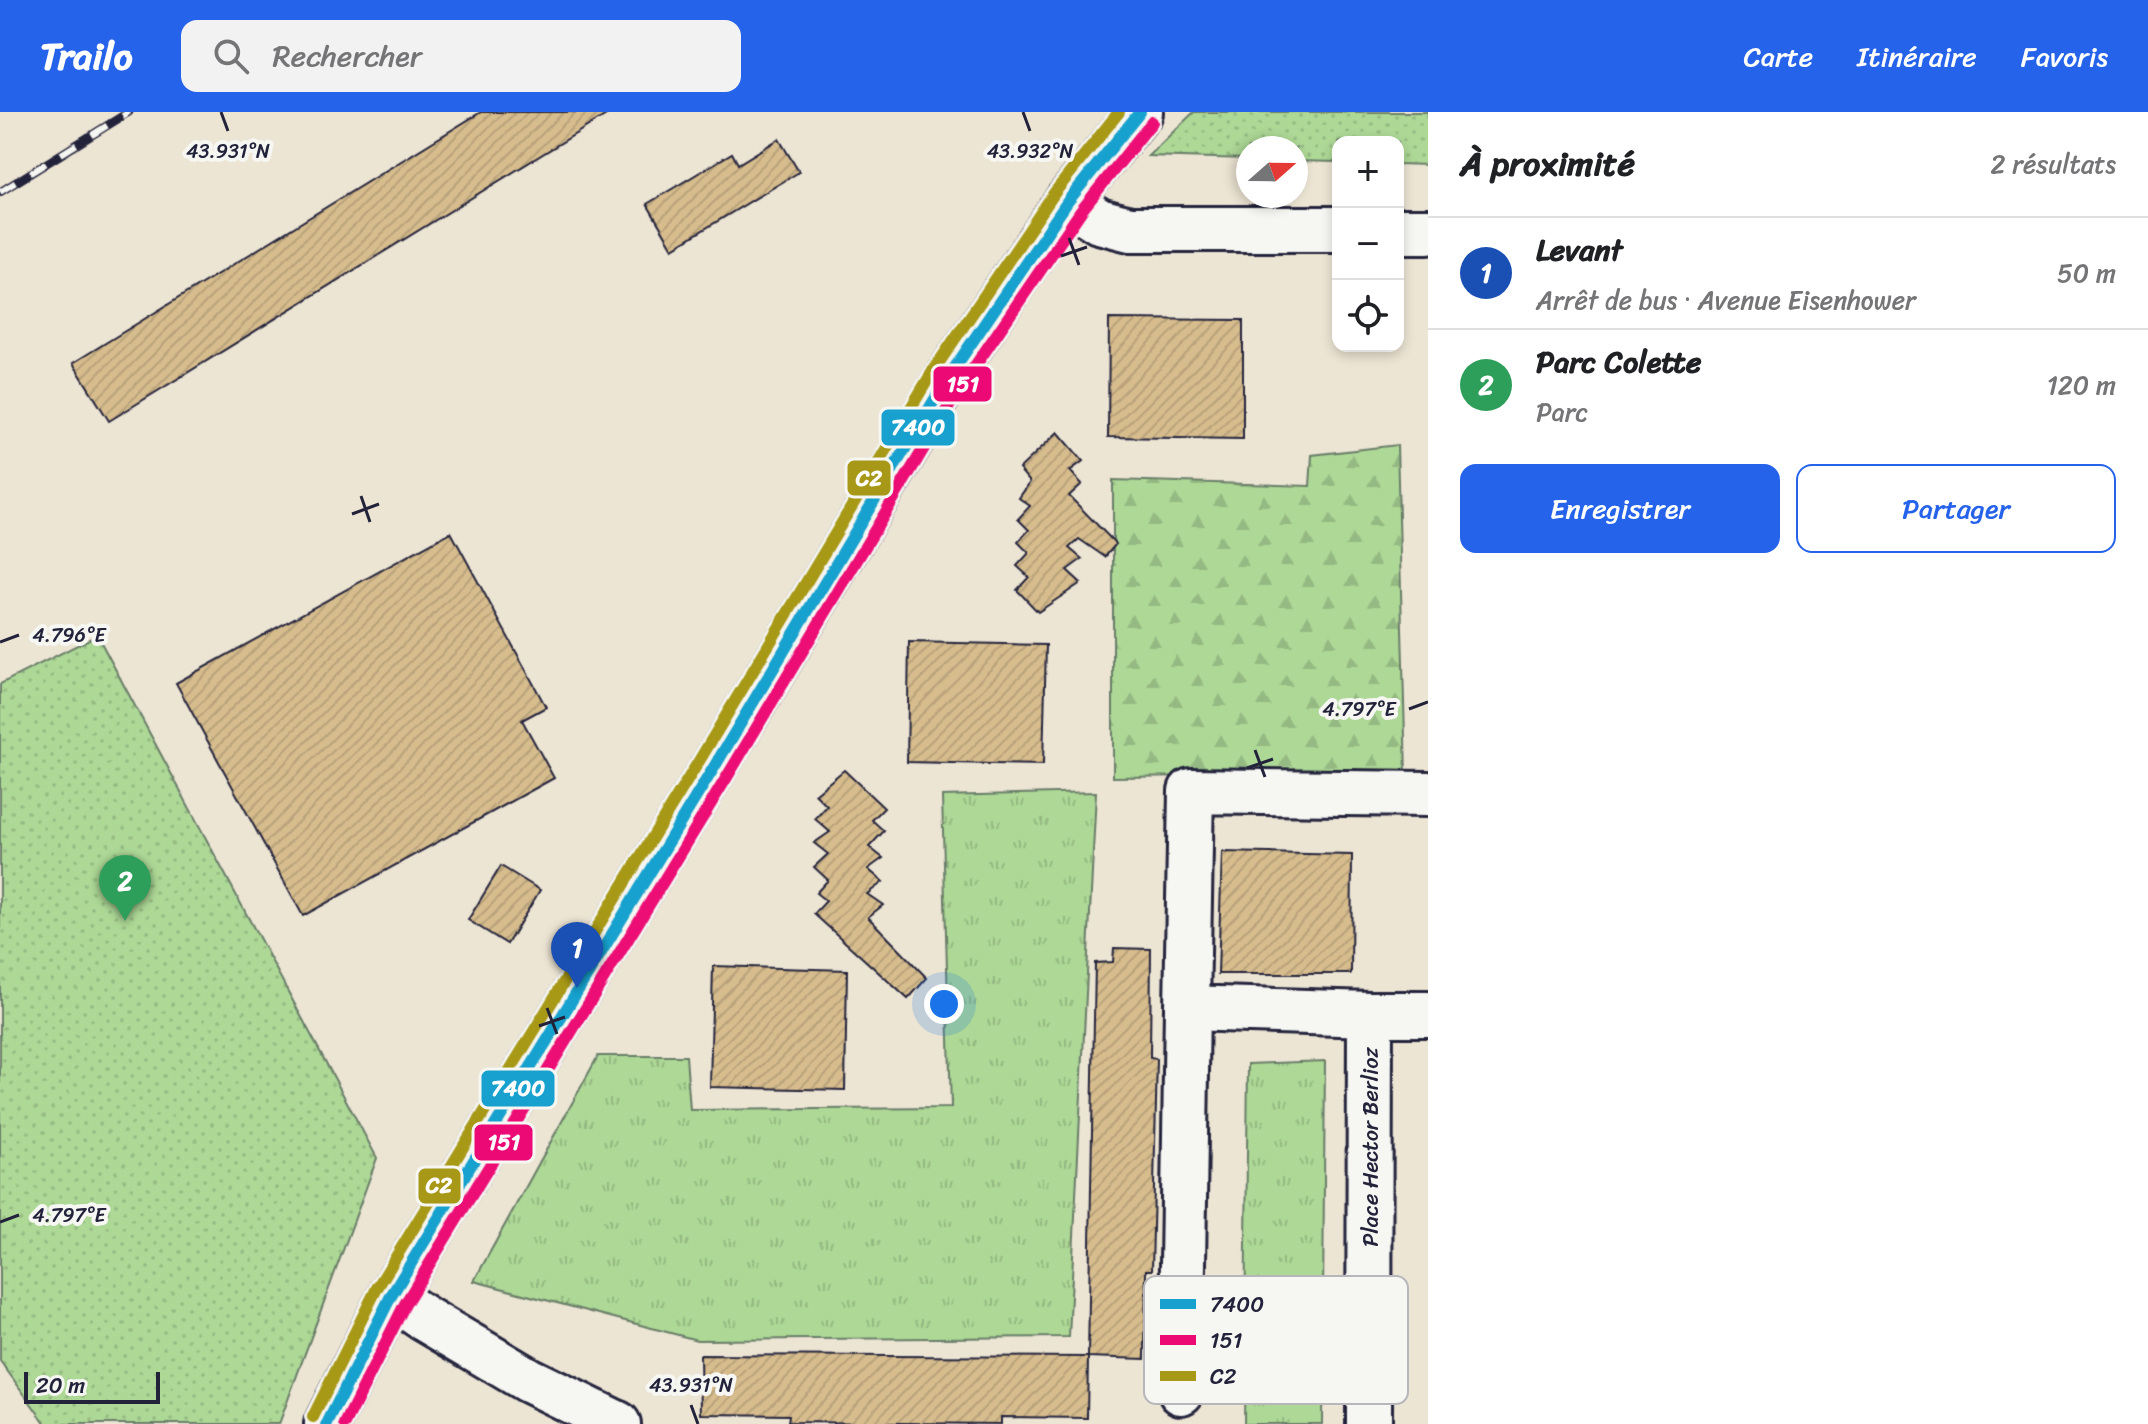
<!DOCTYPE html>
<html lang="fr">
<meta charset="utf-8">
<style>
:root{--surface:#fff;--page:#f2f2f2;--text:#202124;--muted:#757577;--line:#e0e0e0;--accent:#2563eb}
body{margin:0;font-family:Sriracha,sans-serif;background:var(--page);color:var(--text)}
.controls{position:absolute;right:24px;top:24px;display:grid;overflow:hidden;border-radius:16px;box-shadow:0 4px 12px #0003}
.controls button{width:72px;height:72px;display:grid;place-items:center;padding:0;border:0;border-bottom:2px solid var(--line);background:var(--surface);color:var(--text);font:40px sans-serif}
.compass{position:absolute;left:1236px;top:24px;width:72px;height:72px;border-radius:50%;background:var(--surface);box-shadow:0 4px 12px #0003;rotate:70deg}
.scale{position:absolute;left:24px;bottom:20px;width:136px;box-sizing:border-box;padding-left:8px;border:4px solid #22223b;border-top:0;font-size:22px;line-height:28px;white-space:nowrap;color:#22223b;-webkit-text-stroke:6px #f6f6f2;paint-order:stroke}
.you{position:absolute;left:944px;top:892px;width:28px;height:28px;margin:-20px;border:6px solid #fff;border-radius:50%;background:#1a73e8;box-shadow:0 0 0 12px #1a73e833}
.badge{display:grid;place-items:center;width:52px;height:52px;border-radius:50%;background:var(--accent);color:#fff;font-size:26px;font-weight:700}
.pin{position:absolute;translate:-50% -66px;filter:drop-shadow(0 2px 4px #0008)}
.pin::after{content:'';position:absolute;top:42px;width:28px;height:24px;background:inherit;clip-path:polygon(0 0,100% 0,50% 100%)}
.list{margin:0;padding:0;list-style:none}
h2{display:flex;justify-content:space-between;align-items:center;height:104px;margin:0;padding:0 32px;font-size:34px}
h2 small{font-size:26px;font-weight:400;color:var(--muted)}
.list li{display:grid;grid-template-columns:52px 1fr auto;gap:24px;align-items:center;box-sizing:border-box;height:112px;padding:0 32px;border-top:2px solid var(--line)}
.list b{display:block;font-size:30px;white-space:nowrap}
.list p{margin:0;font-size:26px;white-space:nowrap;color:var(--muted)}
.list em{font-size:26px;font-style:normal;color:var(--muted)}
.actions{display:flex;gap:16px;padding:24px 32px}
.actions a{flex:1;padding:18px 0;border:2px solid var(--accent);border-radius:16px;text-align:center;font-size:28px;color:var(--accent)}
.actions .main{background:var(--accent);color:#fff}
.icon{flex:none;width:44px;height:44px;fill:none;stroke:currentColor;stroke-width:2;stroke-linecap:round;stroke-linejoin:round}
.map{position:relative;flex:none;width:1428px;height:1312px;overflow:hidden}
header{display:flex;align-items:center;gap:48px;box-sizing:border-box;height:112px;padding:0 40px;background:var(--accent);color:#fff}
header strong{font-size:38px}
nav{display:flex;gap:44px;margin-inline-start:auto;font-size:28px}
.search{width:560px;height:72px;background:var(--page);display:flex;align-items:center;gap:20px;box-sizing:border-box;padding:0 28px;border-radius:16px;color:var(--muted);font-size:30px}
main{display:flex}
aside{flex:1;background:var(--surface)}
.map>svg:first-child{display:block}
.grass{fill:url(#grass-tufts);stroke:#687d68;stroke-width:2}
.forest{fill:url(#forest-firs);stroke:#687d68;stroke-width:2}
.park{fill:url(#park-dots);stroke:#687d68;stroke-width:2}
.building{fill:url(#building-hatch);stroke:#22223b;stroke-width:2}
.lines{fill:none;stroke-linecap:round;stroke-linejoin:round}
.street-casing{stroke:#22223b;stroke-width:50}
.secondary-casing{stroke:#22223b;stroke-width:50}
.street{stroke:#f6f6f2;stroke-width:44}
.secondary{stroke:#f6f6f2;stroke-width:44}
.rail-casing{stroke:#22223b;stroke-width:9}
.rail{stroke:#f6f6f2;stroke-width:6;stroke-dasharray:18;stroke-linecap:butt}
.bus-1-casing{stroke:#f6f6f2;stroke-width:18}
.bus-2-casing{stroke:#f6f6f2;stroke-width:18}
.bus-3-casing{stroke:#f6f6f2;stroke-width:18}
.bus-1{stroke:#18a1ce;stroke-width:12}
.bus-2{stroke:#ec0975;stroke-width:12}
.bus-3{stroke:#a79818;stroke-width:12}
.ticks{fill:none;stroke:#22223b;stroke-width:3}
.labels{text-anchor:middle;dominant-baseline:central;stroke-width:8;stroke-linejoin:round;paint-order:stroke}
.street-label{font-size:22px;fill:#22223b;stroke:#f6f6f2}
.key{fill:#f6f6f2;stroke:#b6b6bb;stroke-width:2}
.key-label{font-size:22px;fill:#22223b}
.ticks-label{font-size:20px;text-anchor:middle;fill:#22223b;stroke:#f6f6f2;stroke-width:8;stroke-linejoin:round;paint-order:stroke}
.line-badge{stroke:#f6f6f2;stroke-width:3}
.badge-label{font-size:22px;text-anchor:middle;font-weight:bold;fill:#fff}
</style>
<header>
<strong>Trailo</strong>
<div class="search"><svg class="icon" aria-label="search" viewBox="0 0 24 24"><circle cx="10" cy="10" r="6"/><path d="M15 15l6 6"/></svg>Rechercher</div>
<nav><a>Carte</a><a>Itinéraire</a><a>Favoris</a></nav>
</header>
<main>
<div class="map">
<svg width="1428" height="1312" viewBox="0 0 1428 1312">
<defs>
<pattern id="grass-tufts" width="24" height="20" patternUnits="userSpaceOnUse" patternTransform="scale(2)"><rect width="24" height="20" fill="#add896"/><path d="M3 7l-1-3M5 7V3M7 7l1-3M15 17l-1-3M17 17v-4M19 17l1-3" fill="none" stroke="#95b982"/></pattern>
<pattern id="forest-firs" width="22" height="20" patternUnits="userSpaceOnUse" patternTransform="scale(2)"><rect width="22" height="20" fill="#add896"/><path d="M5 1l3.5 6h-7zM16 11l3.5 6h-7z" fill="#95b982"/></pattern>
<pattern id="park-dots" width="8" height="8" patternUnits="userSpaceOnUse" patternTransform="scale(2)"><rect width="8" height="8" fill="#add896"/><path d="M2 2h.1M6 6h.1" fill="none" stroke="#95b982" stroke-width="1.8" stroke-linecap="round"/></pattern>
<pattern id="building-hatch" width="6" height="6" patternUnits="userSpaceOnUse" patternTransform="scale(2)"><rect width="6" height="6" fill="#d7bd8d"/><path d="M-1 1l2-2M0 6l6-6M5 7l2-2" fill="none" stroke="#b8a27b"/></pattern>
</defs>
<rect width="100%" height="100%" fill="#ede5d4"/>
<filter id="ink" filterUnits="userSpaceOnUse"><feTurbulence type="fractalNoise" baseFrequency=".0125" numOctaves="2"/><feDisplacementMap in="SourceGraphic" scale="16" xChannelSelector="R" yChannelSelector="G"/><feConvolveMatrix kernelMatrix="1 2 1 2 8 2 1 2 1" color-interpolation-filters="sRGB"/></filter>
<g filter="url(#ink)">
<g class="grass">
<polygon points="1096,680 1069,1225 697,1228 474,1169 598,944 686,944 690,998 951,996 942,684"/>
<polygon points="1325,949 1322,1312 1244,1312 1248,952"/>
</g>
<polygon class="forest" points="1397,333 1406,662 1113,665 1113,368 1310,374 1312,343"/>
<g class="park">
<polygon points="1194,0 1428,0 1428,53 1398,52 1398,30 1338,30 1338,50 1296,49 1296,36 1248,36 1248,47 1148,44"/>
<polygon points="97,523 377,1046 279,1312 46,1312 0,1249 0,572"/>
</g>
<g class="building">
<polygon points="481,0 611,0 109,309 73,251"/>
<polygon points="779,27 799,60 673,136 647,92 732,41 738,52"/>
<polygon points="1109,207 1243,208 1243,327 1108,325"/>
<polygon points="1058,320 1083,349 1070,359 1082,372 1069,384 1116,432 1105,445 1079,427 1069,436 1082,447 1067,458 1081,471 1038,500 1017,478 1029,465 1017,454 1029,441 1018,430 1029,418 1018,407 1030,394 1019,386 1030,370 1019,357"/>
<polygon points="451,420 546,595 522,608 554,666 303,804 176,571"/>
<polygon points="909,530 1046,533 1043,653 907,650"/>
<polygon points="844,658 884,696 872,708 884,719 869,735 883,746 868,757 883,770 867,782 883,793 868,805 927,866 908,887 814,802 826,789 816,781 828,768 814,755 828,742 814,731 830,720 815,707 827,694 815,682"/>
<polygon points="1222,740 1352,743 1351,862 1218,862"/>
<polygon points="501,754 540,778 507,832 468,808"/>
<polygon points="1114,836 1151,837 1150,946 1157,947 1152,1158 1146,1158 1145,1247 1088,1245 1095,851 1113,850"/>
<polygon points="713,854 847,858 845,978 710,975"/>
<polygon points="700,1243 1088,1245 1087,1306 1001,1305 1001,1312 788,1310 789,1303 701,1302"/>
</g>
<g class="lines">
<defs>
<g id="street">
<polyline points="1068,89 1099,109 1130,117 1338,117"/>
<polyline points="1398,119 1428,119"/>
<polyline points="1370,902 1187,896 1191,679 1428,682"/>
<polyline points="391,1184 425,1207 528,1268 618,1312"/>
<polyline points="1181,1280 1187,896"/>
<polyline points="1369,1312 1370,902 1428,902"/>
</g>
<polyline id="secondary" points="327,1312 391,1184 713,657 947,267 1068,89 1140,0"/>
</defs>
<use href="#street" class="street-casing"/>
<use href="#secondary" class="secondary-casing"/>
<use href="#street" class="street"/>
<use href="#secondary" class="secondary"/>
<defs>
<polyline id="rail" points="0,80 129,0"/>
</defs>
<use href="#rail" class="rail-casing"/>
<use href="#rail" class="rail"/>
<defs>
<polyline id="bus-1" points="327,1312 391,1184 713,657 947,267 1068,89 1140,0"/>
<polyline id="bus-2" points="345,1312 405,1192 727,665 960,276 1081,99 1152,10"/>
<polyline id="bus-3" points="313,1305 377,1176 699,649 933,259 1055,80 1119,0"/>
</defs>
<use href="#bus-1" class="bus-1-casing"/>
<use href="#bus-2" class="bus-2-casing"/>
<use href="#bus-3" class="bus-3-casing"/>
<use href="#bus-1" class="bus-1"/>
<use href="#bus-2" class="bus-2"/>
<use href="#bus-3" class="bus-3"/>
</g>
</g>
<path class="ticks" d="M221 0 228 19M1023 0 1030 19M1069 126 1079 153M1061 144 1087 135M361 384 370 410M352 402 379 392M0 530 19 523M1409 597 1428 590M1255 638 1265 665M1247 656 1273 647M547 896 557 922M539 914 565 905M0 1110 19 1103M691 1293 698 1312"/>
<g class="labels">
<g class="street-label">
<text transform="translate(1370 1035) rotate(-90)">Place Hector Berlioz</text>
</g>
</g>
<rect x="1144" y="1164" width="264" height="128" rx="12" class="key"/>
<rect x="1160" y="1187" width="36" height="10" fill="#18a1ce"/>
<rect x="1160" y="1223" width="36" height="10" fill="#ec0975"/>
<rect x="1160" y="1259" width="36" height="10" fill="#a79818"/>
<g class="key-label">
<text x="1210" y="1200">7400</text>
<text x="1210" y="1236">151</text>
<text x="1210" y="1272">C2</text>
</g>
<g class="ticks-label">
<text x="228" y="46">43.931°N</text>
<text x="1030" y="46">43.932°N</text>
<text x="69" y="530">4.796°E</text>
<text x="1359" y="604">4.797°E</text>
<text x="69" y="1110">4.797°E</text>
<text x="691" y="1280">43.931°N</text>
</g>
<g class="line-badge">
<rect x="932" y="253" width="61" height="38" rx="8" fill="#ec0975"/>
<rect x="880" y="296" width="76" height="39" rx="8" fill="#18a1ce"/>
<rect x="846" y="347" width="46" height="38" rx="8" fill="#a79818"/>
<rect x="480" y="957" width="76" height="39" rx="8" fill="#18a1ce"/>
<rect x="473" y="1011" width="61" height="39" rx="8" fill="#ec0975"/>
<rect x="417" y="1055" width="45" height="38" rx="8" fill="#a79818"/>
</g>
<g class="badge-label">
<text x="963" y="280">151</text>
<text x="918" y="323">7400</text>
<text x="869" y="374">C2</text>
<text x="518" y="984">7400</text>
<text x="504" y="1038">151</text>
<text x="439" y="1081">C2</text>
</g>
</svg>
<div class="controls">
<button>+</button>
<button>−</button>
<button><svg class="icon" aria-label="locate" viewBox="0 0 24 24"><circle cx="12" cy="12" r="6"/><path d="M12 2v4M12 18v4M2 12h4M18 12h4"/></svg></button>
</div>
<svg class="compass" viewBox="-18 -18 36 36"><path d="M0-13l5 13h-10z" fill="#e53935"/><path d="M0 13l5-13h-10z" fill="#757577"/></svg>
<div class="scale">20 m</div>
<div class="you"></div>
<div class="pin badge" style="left:577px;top:876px;background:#1a4fb4">1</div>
<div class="pin badge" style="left:125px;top:809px;background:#2e9e5b">2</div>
</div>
<aside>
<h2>À proximité<small>2 résultats</small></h2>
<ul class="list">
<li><span class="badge" style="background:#1a4fb4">1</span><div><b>Levant</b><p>Arrêt de bus · Avenue Eisenhower</p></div><em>50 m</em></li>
<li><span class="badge" style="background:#2e9e5b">2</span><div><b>Parc Colette</b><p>Parc</p></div><em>120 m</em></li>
</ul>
<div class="actions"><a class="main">Enregistrer</a><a>Partager</a></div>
</aside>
</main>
